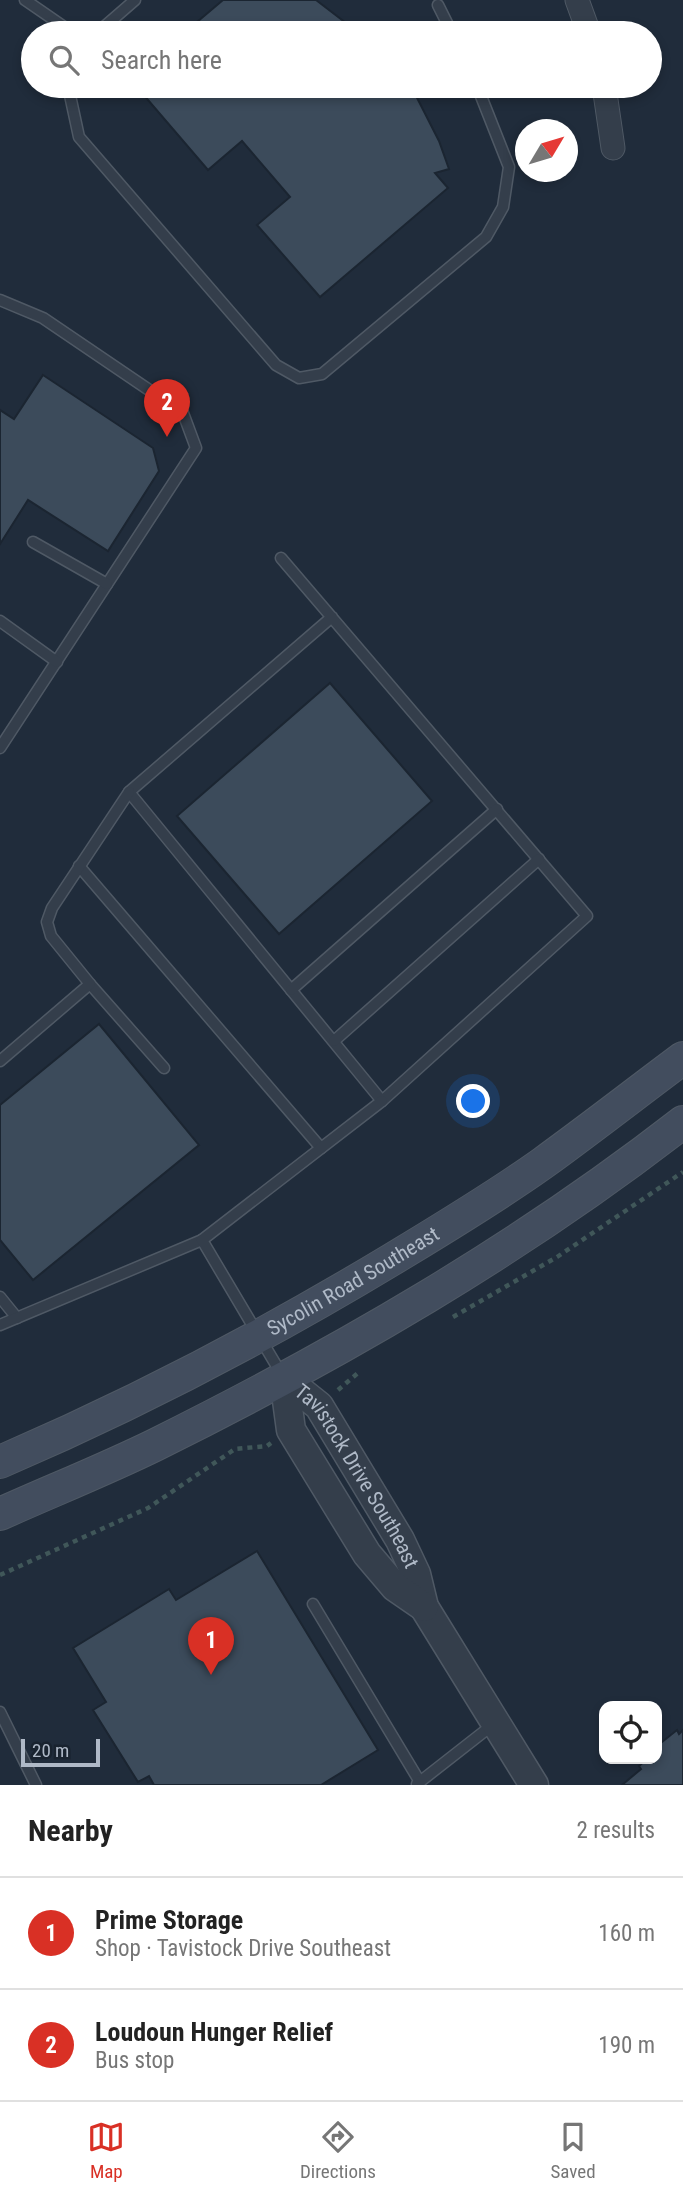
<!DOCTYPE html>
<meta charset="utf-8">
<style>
:root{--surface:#fff;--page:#f6f6f6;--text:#222;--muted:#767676;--line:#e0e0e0;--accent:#d93025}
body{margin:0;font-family:"Roboto Condensed",sans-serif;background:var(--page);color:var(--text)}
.controls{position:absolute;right:21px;bottom:21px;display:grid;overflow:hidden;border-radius:14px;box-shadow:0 4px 10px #0003}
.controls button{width:63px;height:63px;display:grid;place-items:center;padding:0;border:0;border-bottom:2px solid var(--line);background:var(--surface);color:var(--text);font:35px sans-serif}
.compass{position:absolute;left:515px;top:119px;width:63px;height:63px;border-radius:50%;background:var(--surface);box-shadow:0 4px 10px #0003;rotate:52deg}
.scale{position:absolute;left:21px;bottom:18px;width:79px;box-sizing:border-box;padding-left:7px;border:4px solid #afb9c7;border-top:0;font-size:19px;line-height:24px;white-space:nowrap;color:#afb9c7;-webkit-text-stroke:5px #19232f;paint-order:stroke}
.you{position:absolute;left:474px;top:1102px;width:24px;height:24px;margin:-18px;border:5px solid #fff;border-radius:50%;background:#1a73e8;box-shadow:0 0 0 10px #1a73e833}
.badge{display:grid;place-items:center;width:46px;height:46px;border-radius:50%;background:var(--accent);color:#fff;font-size:23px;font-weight:700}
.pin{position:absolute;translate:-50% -58px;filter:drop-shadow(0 2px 4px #0008)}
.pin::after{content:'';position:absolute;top:37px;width:24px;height:21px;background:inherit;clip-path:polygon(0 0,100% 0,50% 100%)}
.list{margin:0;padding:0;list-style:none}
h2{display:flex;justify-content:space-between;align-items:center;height:91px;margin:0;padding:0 28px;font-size:30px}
h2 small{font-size:23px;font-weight:400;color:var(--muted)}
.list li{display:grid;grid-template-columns:46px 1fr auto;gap:21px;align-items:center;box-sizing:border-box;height:112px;padding:0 28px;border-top:2px solid var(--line)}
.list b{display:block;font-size:26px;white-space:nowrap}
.list p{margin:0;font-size:23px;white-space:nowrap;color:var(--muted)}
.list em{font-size:23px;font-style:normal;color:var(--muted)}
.icon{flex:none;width:38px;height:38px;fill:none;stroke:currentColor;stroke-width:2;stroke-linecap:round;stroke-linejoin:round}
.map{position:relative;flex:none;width:683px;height:1785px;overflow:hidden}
.search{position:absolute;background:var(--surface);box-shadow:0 4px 10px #0003;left:21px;right:21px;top:21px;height:77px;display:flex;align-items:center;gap:18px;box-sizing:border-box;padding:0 24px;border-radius:38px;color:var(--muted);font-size:26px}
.sheet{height:315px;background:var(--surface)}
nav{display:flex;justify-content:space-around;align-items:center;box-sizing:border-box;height:98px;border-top:2px solid var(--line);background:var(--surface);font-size:19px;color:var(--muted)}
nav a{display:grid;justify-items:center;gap:4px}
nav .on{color:var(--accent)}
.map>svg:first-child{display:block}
.building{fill:#3c4b5b;stroke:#1b2531;stroke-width:2}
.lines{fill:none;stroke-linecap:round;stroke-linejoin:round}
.service-casing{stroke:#4f5965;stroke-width:13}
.minor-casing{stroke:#4f5965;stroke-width:25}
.tertiary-casing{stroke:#4f5965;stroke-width:31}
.secondary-casing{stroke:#4f5965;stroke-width:34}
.path{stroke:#405759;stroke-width:4.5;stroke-dasharray:5 5;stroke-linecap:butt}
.service{stroke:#343e4b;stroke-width:10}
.minor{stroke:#343e4b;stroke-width:23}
.tertiary{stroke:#343e4b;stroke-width:28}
.secondary{stroke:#424d5e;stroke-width:32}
.labels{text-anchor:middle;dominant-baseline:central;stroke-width:7;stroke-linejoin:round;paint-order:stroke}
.street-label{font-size:21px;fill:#afb9c7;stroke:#19232f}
</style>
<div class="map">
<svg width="683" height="1785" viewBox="0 0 683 1785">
<rect width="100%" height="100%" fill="#202c3b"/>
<g class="building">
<polygon points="223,0 316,0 359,33 184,33"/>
<polygon points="136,86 411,86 439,141 449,169 435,173 448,188 320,297 257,225 290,197 242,141 208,170"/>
<polygon points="43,375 153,448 159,471 108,551 28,500 0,544 0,410 14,419"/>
<polygon points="330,683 432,801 279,934 177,816"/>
<polygon points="99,1024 199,1145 33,1280 0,1240 0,1105"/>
<polygon points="257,1551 378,1750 321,1785 154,1785 149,1776 138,1782 93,1710 106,1702 73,1648 169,1589 176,1600"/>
<polygon points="677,1730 679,1734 683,1730 683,1785 622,1785 641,1769 639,1766 647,1759 657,1759 659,1748 657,1746"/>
</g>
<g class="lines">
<defs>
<g id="service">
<polyline points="25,0 73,33"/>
<polyline points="438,5 452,33"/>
<polyline points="97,33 135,0"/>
<polyline points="68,86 79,137 276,365 299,378 322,374 486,237 503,207 509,167 477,86"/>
<polyline points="0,300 43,318 183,413 196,448 0,748"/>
<polyline points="33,542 107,584"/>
<polyline points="281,558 587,916 382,1101 129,792 332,617"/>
<polyline points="0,621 57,662"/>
<polyline points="79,866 321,1148"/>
<polyline points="90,984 164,1068"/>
<polyline points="291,990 497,809"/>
<polyline points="334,1041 539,859"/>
<polyline points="0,1061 90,984 51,936 47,922 52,908 129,792"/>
<polyline points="0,1297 17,1318"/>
<polyline points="0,1325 202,1240"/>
<polyline points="282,1375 202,1240 382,1101"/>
<polyline points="313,1604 420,1782"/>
<polyline points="0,1712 36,1785"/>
<polyline points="417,1784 495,1723"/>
</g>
<g id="minor">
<polyline points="577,0 589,33"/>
<polyline points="604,86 613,148"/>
</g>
<g id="tertiary">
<path id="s1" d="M284 1378 319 1406 400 1540 416 1574 424 1607 534 1785"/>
<polyline points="284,1378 291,1430 367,1554 395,1587 424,1607"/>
</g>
<g id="secondary">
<path id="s2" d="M0 1462C135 1404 265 1336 391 1260 442 1229 494 1198 543 1163 590 1129 636 1093 683 1058"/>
<path d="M0 1514C51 1491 104 1470 155 1445 340 1353 520 1249 683 1122"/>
</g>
</defs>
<use href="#service" class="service-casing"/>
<use href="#minor" class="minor-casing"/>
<use href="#tertiary" class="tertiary-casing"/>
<use href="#secondary" class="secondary-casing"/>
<g class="path">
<polyline points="453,1317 557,1257 683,1172"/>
<polyline points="338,1390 358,1373"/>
<polyline points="0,1575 148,1508 235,1449 267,1446 271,1443"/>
</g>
<use href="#service" class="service"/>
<use href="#minor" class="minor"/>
<use href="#tertiary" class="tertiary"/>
<use href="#secondary" class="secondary"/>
</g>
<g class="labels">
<g class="street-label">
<text stroke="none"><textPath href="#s2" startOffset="397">Sycolin Road Southeast</textPath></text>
<text stroke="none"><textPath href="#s1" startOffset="124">Tavistock Drive Southeast</textPath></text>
</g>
</g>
</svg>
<div class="controls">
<button><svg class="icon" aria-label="locate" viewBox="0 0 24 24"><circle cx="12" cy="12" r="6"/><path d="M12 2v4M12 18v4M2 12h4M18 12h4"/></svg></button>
</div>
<svg class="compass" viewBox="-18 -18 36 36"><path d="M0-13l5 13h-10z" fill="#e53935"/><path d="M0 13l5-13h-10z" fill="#767676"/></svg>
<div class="scale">20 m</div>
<div class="you"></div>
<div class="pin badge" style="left:211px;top:1675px">1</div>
<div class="pin badge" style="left:167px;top:437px">2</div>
<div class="search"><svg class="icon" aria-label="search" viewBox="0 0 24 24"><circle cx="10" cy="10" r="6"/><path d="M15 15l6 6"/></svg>Search here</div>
</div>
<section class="sheet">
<h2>Nearby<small>2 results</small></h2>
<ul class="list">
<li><span class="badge">1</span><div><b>Prime Storage</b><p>Shop · Tavistock Drive Southeast</p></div><em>160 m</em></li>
<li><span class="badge">2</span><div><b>Loudoun Hunger Relief</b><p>Bus stop</p></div><em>190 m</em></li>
</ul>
</section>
<nav>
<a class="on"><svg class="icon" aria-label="map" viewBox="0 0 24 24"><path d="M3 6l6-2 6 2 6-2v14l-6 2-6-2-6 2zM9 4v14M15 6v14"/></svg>Map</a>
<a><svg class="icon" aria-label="directions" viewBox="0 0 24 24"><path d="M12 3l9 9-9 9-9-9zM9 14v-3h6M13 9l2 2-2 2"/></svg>Directions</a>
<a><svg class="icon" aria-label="saved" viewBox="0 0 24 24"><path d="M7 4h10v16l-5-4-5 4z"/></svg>Saved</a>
</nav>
